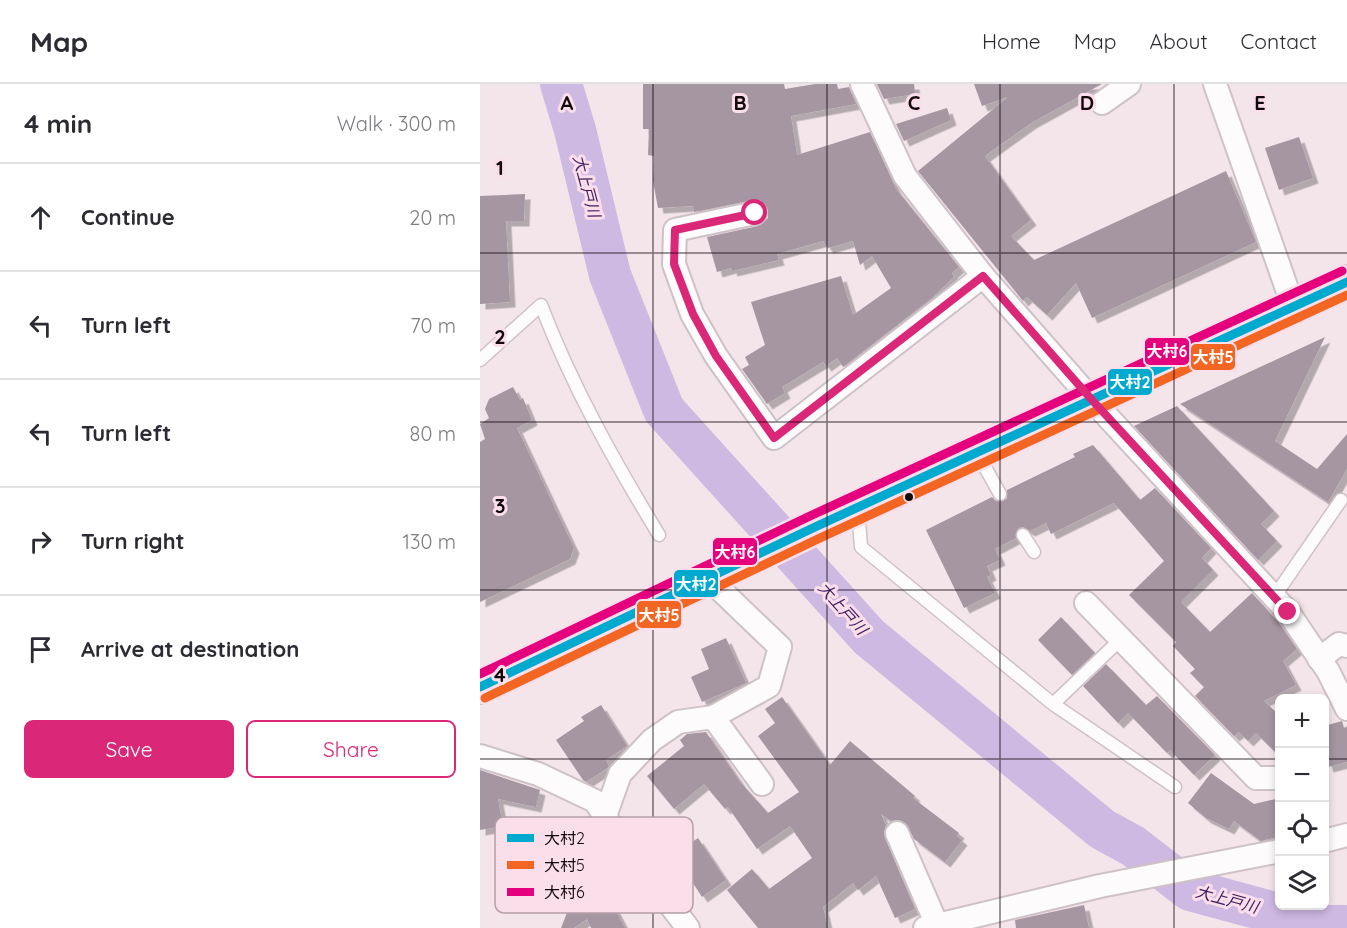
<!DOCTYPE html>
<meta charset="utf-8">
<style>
:root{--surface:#fff;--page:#f2f2f3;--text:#2b2b33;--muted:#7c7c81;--line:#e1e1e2;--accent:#db2777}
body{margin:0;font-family:Quicksand,"Noto Sans JP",sans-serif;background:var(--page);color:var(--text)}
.controls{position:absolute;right:18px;bottom:18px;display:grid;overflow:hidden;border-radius:9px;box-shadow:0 3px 9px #0003}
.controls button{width:54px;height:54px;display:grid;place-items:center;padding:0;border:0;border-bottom:2px solid var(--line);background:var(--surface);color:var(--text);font:30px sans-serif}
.stop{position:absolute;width:18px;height:18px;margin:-14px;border:4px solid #db2777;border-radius:50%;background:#fff}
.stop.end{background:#db2777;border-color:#fff;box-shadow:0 2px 6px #0008}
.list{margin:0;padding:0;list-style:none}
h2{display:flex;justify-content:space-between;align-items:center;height:78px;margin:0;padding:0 24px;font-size:26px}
h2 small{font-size:20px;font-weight:400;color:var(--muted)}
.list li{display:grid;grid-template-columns:39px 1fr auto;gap:18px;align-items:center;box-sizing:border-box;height:108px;padding:0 24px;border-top:2px solid var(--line)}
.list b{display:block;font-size:22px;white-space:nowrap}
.list em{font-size:20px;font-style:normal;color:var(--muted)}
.actions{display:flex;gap:12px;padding:18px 24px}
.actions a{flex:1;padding:14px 0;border:2px solid var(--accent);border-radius:9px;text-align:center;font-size:21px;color:var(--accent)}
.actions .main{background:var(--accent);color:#fff}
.icon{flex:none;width:33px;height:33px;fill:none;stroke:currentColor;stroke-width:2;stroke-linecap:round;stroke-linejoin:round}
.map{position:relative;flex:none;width:867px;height:844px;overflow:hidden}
header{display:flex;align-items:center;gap:36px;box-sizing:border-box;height:84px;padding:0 30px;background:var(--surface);border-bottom:2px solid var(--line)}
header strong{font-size:28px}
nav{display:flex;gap:33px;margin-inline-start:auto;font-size:21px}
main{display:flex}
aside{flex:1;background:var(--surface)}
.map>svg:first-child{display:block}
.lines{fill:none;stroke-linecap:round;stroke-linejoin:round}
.river{stroke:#ceb9e3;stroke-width:42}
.building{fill:#a596a1;filter:url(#shadow)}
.service-casing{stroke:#cec2c7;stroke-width:15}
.minor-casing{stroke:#cec2c7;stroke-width:26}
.trunk-casing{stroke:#cec2c7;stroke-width:36}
.service{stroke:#fdfbfc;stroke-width:12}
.minor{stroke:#fdfbfc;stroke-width:22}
.trunk{stroke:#fdfbfc;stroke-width:33}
.bus-1-casing{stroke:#fadfea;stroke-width:14}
.bus-2-casing{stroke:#fadfea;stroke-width:14}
.bus-3-casing{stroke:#fadfea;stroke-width:14}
.bus-1{stroke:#00a9ce;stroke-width:9}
.bus-2{stroke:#f26522;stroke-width:9}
.bus-3{stroke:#e5007d;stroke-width:9}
.route{stroke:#db2777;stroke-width:8}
.grid{fill:none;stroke:#130a0e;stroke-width:1.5;stroke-opacity:0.55}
.bus-dot{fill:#130a0e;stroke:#fadfea;stroke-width:2}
.labels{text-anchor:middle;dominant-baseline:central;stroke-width:6;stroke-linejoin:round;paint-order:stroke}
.water-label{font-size:16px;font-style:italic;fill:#3c1a5d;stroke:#fadfea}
.key{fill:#fadfea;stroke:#b59fa8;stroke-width:1.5}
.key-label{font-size:16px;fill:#130a0e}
.grid-label{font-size:20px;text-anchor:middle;font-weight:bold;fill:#130a0e;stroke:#fadfea;stroke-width:6;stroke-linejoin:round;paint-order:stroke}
.line-badge{stroke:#fadfea;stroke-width:2}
.badge-label{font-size:16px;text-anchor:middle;font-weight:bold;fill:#fff}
</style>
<header>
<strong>Map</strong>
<nav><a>Home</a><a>Map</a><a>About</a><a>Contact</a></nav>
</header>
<main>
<aside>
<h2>4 min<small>Walk · 300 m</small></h2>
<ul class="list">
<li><svg class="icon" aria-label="ahead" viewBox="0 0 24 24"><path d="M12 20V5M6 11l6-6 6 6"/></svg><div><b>Continue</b></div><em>20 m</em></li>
<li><svg class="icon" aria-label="left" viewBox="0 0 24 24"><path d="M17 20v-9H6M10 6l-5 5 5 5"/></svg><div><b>Turn left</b></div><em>70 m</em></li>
<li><svg class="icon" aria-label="left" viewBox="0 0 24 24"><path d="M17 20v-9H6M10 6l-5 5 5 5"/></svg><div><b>Turn left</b></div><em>80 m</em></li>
<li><svg class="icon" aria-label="right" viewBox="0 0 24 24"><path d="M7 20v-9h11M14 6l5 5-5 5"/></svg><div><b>Turn right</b></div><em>130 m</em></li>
<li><svg class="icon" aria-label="arrive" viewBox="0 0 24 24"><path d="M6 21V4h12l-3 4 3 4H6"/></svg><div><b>Arrive at destination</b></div></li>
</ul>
<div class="actions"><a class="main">Save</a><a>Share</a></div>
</aside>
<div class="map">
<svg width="867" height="844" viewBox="0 0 867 844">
<defs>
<filter id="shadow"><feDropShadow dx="5.5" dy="5.5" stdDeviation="0" flood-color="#0004"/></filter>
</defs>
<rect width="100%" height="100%" fill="#f4e5eb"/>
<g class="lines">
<polyline class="river" points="81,0 95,46 130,191 184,326 389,553 622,745 653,762 710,806 843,842 867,842"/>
</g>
<g class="building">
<polygon points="163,0 304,0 305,5 335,0 357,0 358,5 369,3 376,20 311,32 317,71 390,48 416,105 479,183 472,189 474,193 452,214 363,283 357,274 346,282 343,278 302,303 305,309 287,320 262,285 269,281 265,273 285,261 271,218 361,192 373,231 411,204 392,172 380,181 373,157 348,164 343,157 297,170 299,176 252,187 251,184 237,188 227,153 278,142 288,134 288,126 280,116 273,116 214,128 213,122 178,124 173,97 174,72 168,71 169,45 163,45"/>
<polygon points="397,0 434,0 435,10 404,15"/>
<polygon points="494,0 622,0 551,39 505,72 551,136 531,152 554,176 746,87 776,158 612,234 596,199 567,231 547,213 543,217 438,87 528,13 502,22"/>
<polygon points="467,24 471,36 424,57 416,40"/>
<polygon points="819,53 833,94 799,106 785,64"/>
<polygon points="45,110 44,137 26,137 30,218 0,220 0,112"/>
<polygon points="845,253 795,357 837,385 867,350 867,385 848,418 700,320"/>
<polygon points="33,303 40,316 43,314 52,336 37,344 94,464 90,475 0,518 0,358 5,355 0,340 9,334 5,325 9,315"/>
<polygon points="697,322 794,427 781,440 797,457 778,476 654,342"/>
<polygon points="613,361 660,416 675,404 731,464 722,474 733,486 701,518 730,548 772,509 798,538 817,565 803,577 816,601 784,617 800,632 800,673 776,649 768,657 759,648 754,652 715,612 724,603 710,589 715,585 693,562 696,558 649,511 684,477 634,419 571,450 566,439 550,447 543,443 538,444 536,454 515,465 520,476 507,482 511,491 507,493 515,509 484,524 446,446 512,413 516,417 523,417 527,414 527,406 595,373 593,370"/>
<polygon points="581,533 615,569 592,591 558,556"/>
<polygon points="246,554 266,599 222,618 211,593 229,585 221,565"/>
<polygon points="626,580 666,621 677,612 735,671 714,691 690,666 687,669 648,629 638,639 603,602"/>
<polygon points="302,613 350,681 370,657 435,712 433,714 479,749 477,752 482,756 465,778 434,755 425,739 418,736 411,737 401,730 406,741 405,754 435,825 415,834 396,792 378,806 373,799 343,823 348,844 278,844 247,806 272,785 289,805 332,774 310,742 277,765 248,723 245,725 224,700 194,725 167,692 204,662 200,656 207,650 226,648 261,699 288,729 319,708 278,652 295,639 285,625"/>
<polygon points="121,621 147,662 126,676 129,683 106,698 103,696 76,656 104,637 101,633"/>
<polygon points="862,637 864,644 867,643 867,678 848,683 844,669 844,642"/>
<polygon points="0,686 60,706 56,723 18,715 23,742 0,746"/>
<polygon points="731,689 774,720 800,714 800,752 781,757 754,737 749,745 726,734 708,719"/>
<polygon points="218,754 246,796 222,813 194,770"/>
<polygon points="121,756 145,785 124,803 145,844 111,844 107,835 94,844 81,844 96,806 113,800 95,779"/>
<polygon points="604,821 609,844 536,844 535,836"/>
</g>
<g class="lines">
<defs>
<g id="service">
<path d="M0 276 61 221C92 302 134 377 179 451"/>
<polyline points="497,369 520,410"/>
<polyline points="378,425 381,463 573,620 641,555"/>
<polyline points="543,451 554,468"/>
<polyline points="794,513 861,416"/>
<polyline points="573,620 695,703"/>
</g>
<g id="minor">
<polyline points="382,0 425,92 503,192 612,316 808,528 848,587 867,625"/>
<polyline points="735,0 813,222"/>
<polyline points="622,19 649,0"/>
<polyline points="275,129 195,146 194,180 212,230 236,272 294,354 503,192"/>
<polyline points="606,519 776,694 800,694"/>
<polyline points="839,575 859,560 867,562"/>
<polyline points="233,633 282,700"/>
<polyline points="0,672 58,690 115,717 143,760 208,844"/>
<polyline points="125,732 140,690 172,656 198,638 233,633 289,602 300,563 228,494"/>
<polyline points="417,749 457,841"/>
<polyline points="844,757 867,751"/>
<polyline points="445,844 620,802 800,767"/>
</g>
<polyline id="trunk" points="0,603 335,443 867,198"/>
</defs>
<use href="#service" class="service-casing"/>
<use href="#minor" class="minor-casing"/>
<use href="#trunk" class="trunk-casing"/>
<use href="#service" class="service"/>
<use href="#minor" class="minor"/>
<use href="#trunk" class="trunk"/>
<defs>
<polyline id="bus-1" points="0,603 335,443 867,198"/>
<polyline id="bus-2" points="5,614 340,454 867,211"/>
<polyline id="bus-3" points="0,590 330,432 862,187"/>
</defs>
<use href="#bus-1" class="bus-1-casing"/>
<use href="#bus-2" class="bus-2-casing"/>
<use href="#bus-3" class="bus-3-casing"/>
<use href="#bus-1" class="bus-1"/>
<use href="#bus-2" class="bus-2"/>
<use href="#bus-3" class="bus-3"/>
</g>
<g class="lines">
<polyline class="route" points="275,129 195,146 194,180 213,230 236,272 294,354 503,192 612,316 808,528"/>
</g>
<path class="grid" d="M173 0V844M347 0V844M520 0V844M694 0V844M0 169H867M0 338H867M0 506H867M0 675H800M844 675H867"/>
<circle class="bus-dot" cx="429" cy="413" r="5"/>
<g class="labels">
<g class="water-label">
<text transform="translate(107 102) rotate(75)">大上戸川</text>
<text transform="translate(363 524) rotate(48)">大上戸川</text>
<text transform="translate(747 815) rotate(15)">大上戸川</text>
</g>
</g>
<rect x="15" y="733" width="198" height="96" rx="9" class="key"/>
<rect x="27" y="750" width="27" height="8" fill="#00a9ce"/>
<rect x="27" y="777" width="27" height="8" fill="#f26522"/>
<rect x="27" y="804" width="27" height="8" fill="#e5007d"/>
<g class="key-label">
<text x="64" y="760">大村2</text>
<text x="64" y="787">大村5</text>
<text x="64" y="814">大村6</text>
</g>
<g class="grid-label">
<text x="87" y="26">A</text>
<text x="260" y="26">B</text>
<text x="434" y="26">C</text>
<text x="607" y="26">D</text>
<text x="780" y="26">E</text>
<text x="20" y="91">1</text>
<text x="20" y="260">2</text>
<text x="20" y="429">3</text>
<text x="20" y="598">4</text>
</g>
<g class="line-badge">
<rect x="664" y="253" width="46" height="29" rx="6" fill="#e5007d"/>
<rect x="710" y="259" width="46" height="28" rx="6" fill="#f26522"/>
<rect x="627" y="284" width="46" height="28" rx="6" fill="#00a9ce"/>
<rect x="232" y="453" width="46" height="29" rx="6" fill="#e5007d"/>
<rect x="193" y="485" width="46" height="29" rx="6" fill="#00a9ce"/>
<rect x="156" y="516" width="46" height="29" rx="6" fill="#f26522"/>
</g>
<g class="badge-label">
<text x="687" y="273">大村6</text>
<text x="733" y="279">大村5</text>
<text x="650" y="304">大村2</text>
<text x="255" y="474">大村6</text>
<text x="216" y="506">大村2</text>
<text x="179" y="537">大村5</text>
</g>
</svg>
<div class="controls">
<button>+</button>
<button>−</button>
<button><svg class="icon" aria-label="locate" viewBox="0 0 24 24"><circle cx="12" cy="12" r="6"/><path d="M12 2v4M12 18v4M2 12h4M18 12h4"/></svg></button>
<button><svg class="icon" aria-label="layers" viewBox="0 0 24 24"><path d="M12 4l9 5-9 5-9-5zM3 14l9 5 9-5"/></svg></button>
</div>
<div class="stop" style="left:275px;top:129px"></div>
<div class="stop end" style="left:808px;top:528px"></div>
</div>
</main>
